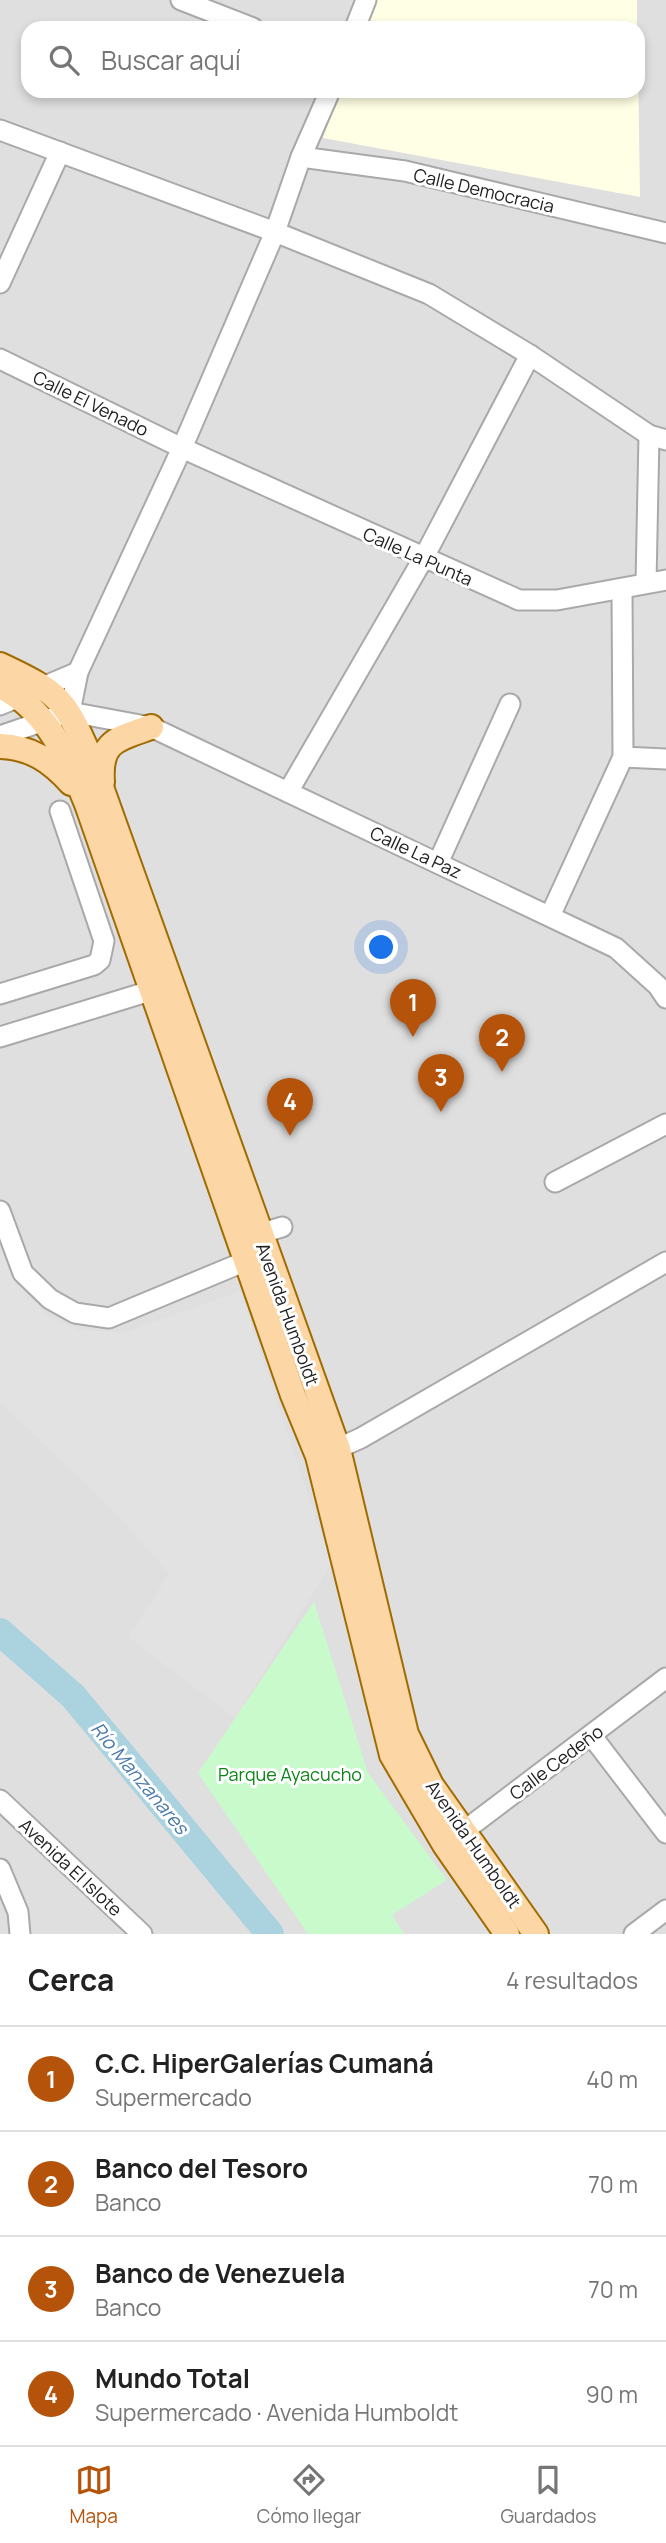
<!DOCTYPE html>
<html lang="es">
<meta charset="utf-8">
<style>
:root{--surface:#fff;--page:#f6f6f6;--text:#222;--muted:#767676;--line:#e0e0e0;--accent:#b45309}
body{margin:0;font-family:Manrope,sans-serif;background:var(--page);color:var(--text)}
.you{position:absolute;left:382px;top:948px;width:24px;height:24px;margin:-18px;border:5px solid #fff;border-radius:50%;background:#1a73e8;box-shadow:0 0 0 10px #1a73e833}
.badge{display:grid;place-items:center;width:46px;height:46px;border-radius:50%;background:var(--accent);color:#fff;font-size:23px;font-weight:700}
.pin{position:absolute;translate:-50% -58px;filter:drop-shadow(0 2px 4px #0008)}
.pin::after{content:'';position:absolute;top:37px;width:24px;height:21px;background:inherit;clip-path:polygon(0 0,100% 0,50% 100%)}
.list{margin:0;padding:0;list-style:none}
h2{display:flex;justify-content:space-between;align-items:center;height:91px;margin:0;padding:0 28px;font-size:30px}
h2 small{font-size:23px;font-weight:400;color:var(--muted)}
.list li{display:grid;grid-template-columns:46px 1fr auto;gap:21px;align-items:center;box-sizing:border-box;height:105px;padding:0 28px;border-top:2px solid var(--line)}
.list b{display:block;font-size:26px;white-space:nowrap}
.list p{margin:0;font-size:23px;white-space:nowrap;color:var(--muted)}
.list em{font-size:23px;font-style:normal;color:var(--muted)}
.icon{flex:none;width:38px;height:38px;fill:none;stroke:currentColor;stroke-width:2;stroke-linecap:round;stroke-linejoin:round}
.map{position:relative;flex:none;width:666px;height:1934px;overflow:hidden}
.search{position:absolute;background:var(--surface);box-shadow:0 4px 10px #0003;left:21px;right:21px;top:21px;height:77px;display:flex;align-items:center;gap:18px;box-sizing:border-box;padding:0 24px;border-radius:21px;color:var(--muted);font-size:26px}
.sheet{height:511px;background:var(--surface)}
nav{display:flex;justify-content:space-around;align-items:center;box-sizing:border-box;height:98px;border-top:2px solid var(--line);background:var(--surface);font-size:19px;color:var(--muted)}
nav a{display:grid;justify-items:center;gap:4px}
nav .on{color:var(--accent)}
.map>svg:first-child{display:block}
.residential{fill:#e0dfdf;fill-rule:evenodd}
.education{fill:#ffffe5}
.park{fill:#c8facc}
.parking{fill:#e2e2e2}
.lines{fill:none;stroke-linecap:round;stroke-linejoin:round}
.river{stroke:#aad3df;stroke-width:28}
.minor-casing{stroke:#a9a9a9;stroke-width:23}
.major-casing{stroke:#a06b00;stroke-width:28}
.minor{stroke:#fff;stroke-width:19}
.major{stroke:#fcd6a4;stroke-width:24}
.labels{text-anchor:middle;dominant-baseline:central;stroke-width:6;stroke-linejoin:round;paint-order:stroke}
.street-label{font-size:18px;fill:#222;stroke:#fff}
.park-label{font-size:18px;fill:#0c8416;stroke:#fff}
.water-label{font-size:19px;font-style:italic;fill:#4a7aab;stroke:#fff}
</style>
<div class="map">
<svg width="666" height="1934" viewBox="0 0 666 1934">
<rect width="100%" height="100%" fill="#f2efe9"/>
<path class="residential" d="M0 0H666V1934H0ZM28 28H638V91H28Z"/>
<g class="education">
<polygon points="374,0 637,0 637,28 363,28"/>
<polygon points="638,61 640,197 323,138 340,91 638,91"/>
</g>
<polygon class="park" points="314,1602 368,1773 447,1880 392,1915 404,1934 308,1934 198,1773"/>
<polygon class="parking" points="0,1224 23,1291 48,1316 79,1330 123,1333 240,1291 331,1564 235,1718 128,1637 169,1574 115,1512 0,1402"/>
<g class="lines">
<polyline class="river" points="0,1632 73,1696 270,1934"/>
<defs>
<g id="minor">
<polyline points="181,0 253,28"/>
<polyline points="355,28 366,0"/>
<polyline points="0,130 275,232 429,294 530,355 649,435 666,440"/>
<polyline points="301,157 405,171 666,233"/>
<polyline points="0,283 60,152"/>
<polyline points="0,359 182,448 519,600 557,600 666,580"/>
<polyline points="646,583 649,435"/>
<polyline points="0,705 78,672"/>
<polyline points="70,712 78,672 182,448 275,232 301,157 330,91"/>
<polyline points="0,736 70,712 151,727 616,948 658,986 666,998"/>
<polyline points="623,757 666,759"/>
<polyline points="288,792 423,559 530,355"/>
<polyline points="438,863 510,704"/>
<polyline points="550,916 623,757 622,590"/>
<polyline points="0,994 94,965 100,960 104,941 60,811"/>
<polyline points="0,1037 163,987"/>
<polyline points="555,1182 666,1124"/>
<polyline points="0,1211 23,1273 50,1299 75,1313 109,1318 246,1261"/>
<polyline points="259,1234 282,1227"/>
<polyline points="325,1454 361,1438 666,1262"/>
<polyline points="591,1735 666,1833"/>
<polyline points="0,1800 142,1934"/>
<polyline points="452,1840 666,1678"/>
<polyline points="0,1869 18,1912 20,1934"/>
<polyline points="634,1934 666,1910"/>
</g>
<g id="major">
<path d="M0 665C62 694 65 700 92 762L338 1449 406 1734 431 1785 536 1934"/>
<path d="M0 686C46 708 69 759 87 804L293 1395 318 1456 392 1755 445 1845 507 1934"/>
<path d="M0 746C31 747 51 761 71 783"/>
<path d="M102 782C99 741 117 739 151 727"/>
</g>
</defs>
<use href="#minor" class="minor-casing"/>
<use href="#major" class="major-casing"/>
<use href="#minor" class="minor"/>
<use href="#major" class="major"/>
</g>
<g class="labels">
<g class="street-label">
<text transform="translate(484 190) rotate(13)">Calle Democracia</text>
<text transform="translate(91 403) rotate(26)">Calle El Venado</text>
<text transform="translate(418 556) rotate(24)">Calle La Punta</text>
<text transform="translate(416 852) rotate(25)">Calle La Paz</text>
<text transform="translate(288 1314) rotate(70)">Avenida Humboldt</text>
<text transform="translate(556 1762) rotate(-37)">Calle Cedeño</text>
<text transform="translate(474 1844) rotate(55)">Avenida Humboldt</text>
<text transform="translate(71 1867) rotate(43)">Avenida El Islote</text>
</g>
<g class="park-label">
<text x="290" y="1774">Parque Ayacucho</text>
</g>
<g class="water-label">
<text transform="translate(140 1778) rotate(50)">Río Manzanares</text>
</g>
</g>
</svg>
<div class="you"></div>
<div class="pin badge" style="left:413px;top:1037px">1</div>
<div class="pin badge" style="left:502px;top:1072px">2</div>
<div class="pin badge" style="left:441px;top:1112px">3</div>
<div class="pin badge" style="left:290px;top:1136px">4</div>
<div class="search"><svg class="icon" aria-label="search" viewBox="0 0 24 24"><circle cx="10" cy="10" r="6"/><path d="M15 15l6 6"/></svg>Buscar aquí</div>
</div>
<section class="sheet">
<h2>Cerca<small>4 resultados</small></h2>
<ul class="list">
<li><span class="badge">1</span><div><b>C.C. HiperGalerías Cumaná</b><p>Supermercado</p></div><em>40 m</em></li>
<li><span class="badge">2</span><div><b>Banco del Tesoro</b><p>Banco</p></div><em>70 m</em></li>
<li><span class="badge">3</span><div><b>Banco de Venezuela</b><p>Banco</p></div><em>70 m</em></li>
<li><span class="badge">4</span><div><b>Mundo Total</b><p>Supermercado · Avenida Humboldt</p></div><em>90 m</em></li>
</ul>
</section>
<nav>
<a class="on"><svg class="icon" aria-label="map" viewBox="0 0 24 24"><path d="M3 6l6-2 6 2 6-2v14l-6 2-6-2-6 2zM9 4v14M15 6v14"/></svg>Mapa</a>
<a><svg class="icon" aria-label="directions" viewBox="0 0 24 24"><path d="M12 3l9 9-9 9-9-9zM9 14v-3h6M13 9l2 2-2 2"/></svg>Cómo llegar</a>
<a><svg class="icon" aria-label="saved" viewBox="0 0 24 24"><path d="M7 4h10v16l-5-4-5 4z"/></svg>Guardados</a>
</nav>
